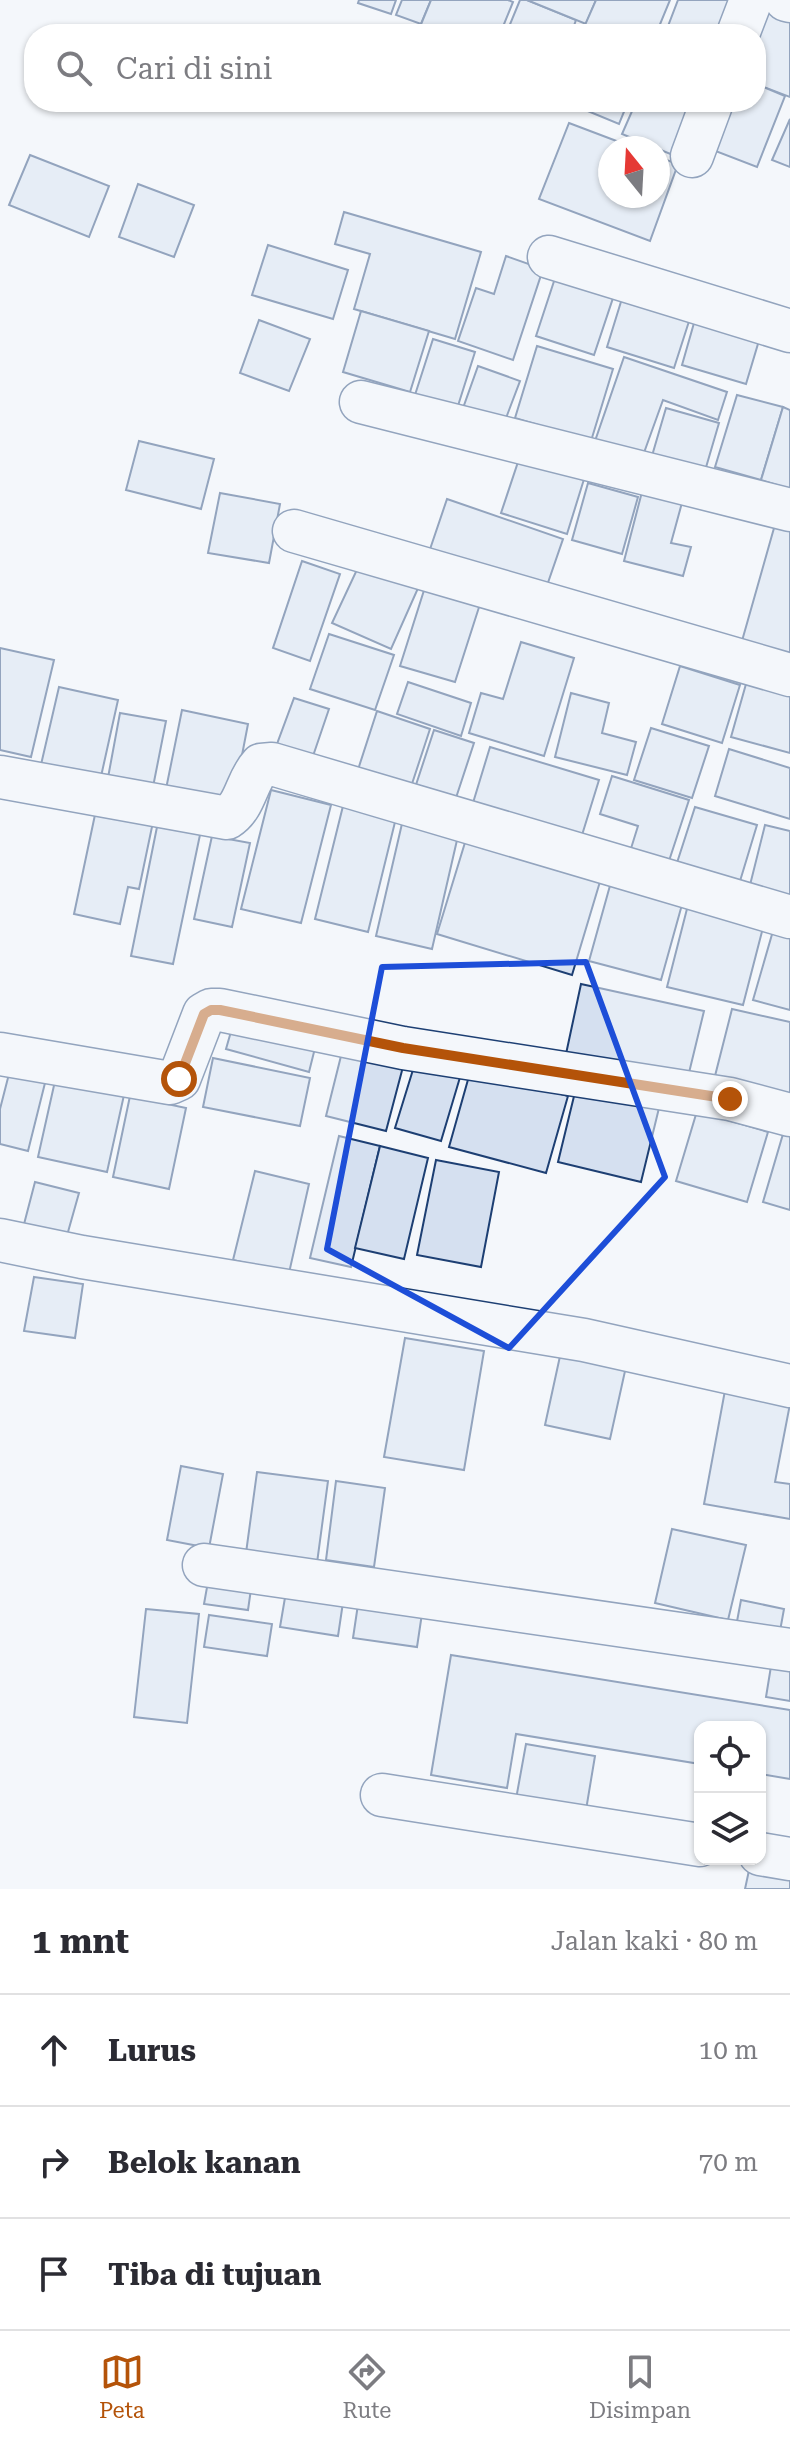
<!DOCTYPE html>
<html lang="id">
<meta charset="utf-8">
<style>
:root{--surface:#fff;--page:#f2f2f3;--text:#2b2b33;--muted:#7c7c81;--line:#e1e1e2;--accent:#b45309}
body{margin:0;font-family:"Roboto Serif",serif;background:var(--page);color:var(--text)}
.controls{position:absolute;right:24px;bottom:24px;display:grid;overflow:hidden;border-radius:16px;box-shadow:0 2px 6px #0004}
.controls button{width:72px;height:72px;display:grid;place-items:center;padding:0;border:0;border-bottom:2px solid var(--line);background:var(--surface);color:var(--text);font:40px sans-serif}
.compass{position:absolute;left:598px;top:136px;width:72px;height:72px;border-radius:50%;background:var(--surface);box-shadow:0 2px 6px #0004;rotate:342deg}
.stop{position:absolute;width:24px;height:24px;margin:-18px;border:6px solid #b45309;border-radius:50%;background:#fff}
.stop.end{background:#b45309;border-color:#fff;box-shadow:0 2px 8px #0008}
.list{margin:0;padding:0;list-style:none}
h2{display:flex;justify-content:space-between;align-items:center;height:104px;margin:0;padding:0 32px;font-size:34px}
h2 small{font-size:26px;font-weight:400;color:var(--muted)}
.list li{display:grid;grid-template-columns:52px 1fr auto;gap:24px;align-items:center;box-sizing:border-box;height:112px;padding:0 32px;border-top:2px solid var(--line)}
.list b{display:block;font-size:30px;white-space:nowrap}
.list em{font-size:26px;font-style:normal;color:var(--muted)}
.icon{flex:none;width:44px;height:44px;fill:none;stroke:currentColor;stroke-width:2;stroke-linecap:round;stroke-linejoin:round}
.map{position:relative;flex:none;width:790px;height:1889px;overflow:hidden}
.search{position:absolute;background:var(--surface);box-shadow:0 2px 6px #0004;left:24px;right:24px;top:24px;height:88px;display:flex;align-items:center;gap:20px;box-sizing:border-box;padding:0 28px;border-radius:32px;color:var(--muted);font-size:30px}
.sheet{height:440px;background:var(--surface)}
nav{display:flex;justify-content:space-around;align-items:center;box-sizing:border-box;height:112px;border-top:2px solid var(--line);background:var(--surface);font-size:22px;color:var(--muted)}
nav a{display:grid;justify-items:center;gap:4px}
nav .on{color:var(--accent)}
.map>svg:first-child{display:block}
.building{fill:#d5e0f0;stroke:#1d3f73;stroke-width:2}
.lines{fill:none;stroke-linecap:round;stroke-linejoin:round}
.minor-casing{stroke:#1d3f73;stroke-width:45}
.minor{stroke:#f4f7fb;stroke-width:42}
.route{stroke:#b45309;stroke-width:10}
.marked{fill:none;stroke:#1d4ed8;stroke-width:6;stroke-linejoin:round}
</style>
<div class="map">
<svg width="790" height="1889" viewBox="0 0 790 1889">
<rect width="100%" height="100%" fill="#f4f7fb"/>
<g class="building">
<polygon points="359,0 396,0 391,14 358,3"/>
<polygon points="402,0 431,0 421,24 396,15"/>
<polygon points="431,0 508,0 513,2 500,34 417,34"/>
<polygon points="520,0 527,0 576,20 571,34 506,34"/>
<polygon points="527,0 596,0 586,24"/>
<polygon points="596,0 670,0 656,34 581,34"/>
<polygon points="678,0 740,0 727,34 665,34"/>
<polygon points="759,5 790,17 790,97 756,84 756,34"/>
<polygon points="756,84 785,96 757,167 705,147 722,102 756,102"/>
<polygon points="566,102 628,102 619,124"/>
<polygon points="636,102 672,102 698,113 680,158 622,134"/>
<polygon points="790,119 790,167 772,160"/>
<polygon points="569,123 635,148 610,148 610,196 658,196 658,157 678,164 650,241 539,199"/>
<polygon points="30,155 109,186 89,237 9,205"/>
<polygon points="138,184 194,205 174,257 119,237"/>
<polygon points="344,212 481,252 455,339 354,309 370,254 335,244"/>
<polygon points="268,245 348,270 333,319 252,295"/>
<polygon points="506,256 543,269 513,360 458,341 476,288 494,294"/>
<polygon points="559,266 617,286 594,355 536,336"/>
<polygon points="624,292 692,312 674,368 607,347"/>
<polygon points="698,309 763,327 746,384 682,365"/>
<polygon points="361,311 429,331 410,392 343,372"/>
<polygon points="259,320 310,339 289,391 240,373"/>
<polygon points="433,339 475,352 456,412 414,398"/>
<polygon points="537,346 613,369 591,441 515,418"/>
<polygon points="624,357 727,392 718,420 663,400 641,461 594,444"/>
<polygon points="478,366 520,381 503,426 462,411"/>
<polygon points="737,395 783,407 761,480 715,467"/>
<polygon points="783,407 790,410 790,489 761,480"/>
<polygon points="666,408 719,423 702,481 649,466"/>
<polygon points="139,441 214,459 201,509 126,490"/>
<polygon points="520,456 585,476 567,534 501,513"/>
<polygon points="588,483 638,497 622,554 572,540"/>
<polygon points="643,488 683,499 671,543 691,547 683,576 624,561"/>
<polygon points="220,493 280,504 269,563 208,553"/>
<polygon points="447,499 563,539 542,600 426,561"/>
<polygon points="776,521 790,525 790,669 738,655"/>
<polygon points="302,561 340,574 310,661 273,648"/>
<polygon points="361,561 419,586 391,649 332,623"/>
<polygon points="426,584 481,601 455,682 400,666"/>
<polygon points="329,634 394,655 375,710 310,689"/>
<polygon points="521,642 574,658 544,756 469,733 481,693 503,699"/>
<polygon points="0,648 54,660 31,757 0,750"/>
<polygon points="680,666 740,685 722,743 662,724"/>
<polygon points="408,682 471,703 461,736 397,714"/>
<polygon points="746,684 790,696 790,753 731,737"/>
<polygon points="59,687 118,700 100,781 40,769"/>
<polygon points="571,693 609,703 602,733 636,742 627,775 555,757"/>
<polygon points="294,698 329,709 313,756 277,744"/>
<polygon points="182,710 248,724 233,802 166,789"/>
<polygon points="377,711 430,729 407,799 354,782"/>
<polygon points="120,713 166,721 152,792 107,783"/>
<polygon points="651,728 709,746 692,798 634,780"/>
<polygon points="434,730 474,743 451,813 411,800"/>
<polygon points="490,747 599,780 578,848 469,816"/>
<polygon points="729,749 790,768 790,819 715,796"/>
<polygon points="612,776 689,800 666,870 628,858 638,826 600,814"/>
<polygon points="271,790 331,805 301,923 241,909"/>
<polygon points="343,806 396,818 368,932 315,919"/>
<polygon points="695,807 757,825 737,891 674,872"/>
<polygon points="96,810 153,822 139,889 128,887 120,924 74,914"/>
<polygon points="404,815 460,827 432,949 376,936"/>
<polygon points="158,822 201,830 173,964 131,956"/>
<polygon points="765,825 790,831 790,904 748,893"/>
<polygon points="212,836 250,843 232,927 194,919"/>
<polygon points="467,836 602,875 572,975 437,934"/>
<polygon points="611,882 683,901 661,980 589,961"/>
<polygon points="689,901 765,920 743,1005 667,987"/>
<polygon points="775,924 790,928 790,1010 753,1000"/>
<polygon points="581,984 704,1011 687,1081 566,1054"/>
<polygon points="732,1009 790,1022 790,1104 715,1076"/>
<polygon points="234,1021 316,1044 309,1072 226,1049"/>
<polygon points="343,1048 404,1063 386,1131 326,1116"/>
<polygon points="213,1058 310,1078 300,1126 203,1107"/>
<polygon points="416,1060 461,1074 441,1141 395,1128"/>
<polygon points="471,1069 568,1096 546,1173 449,1147"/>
<polygon points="10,1070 46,1079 28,1151 0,1144 0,1109"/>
<polygon points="55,1081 124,1095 107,1172 38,1157"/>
<polygon points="576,1088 659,1108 641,1182 558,1162"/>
<polygon points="130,1096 186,1108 169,1189 113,1177"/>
<polygon points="697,1111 768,1132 747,1202 676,1181"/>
<polygon points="783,1134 790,1136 790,1210 763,1202"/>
<polygon points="339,1136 380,1146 351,1267 310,1258"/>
<polygon points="380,1146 428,1158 404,1259 355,1248"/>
<polygon points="436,1160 499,1172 481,1267 417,1255"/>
<polygon points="255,1171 309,1184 289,1273 233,1260"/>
<polygon points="35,1182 79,1193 66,1239 23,1228"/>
<polygon points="34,1277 83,1284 75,1338 24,1331"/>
<polygon points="405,1338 484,1351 464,1470 384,1457"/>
<polygon points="562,1347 627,1362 610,1439 545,1425"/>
<polygon points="726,1385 790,1404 775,1482 790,1484 790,1519 704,1504"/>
<polygon points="181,1466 223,1474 209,1548 167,1540"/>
<polygon points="257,1472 328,1481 317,1563 246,1553"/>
<polygon points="336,1481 385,1488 374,1567 326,1560"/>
<polygon points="672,1529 746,1545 728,1620 655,1603"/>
<polygon points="209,1576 252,1582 248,1610 204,1604"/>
<polygon points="288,1580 345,1589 338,1636 280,1627"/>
<polygon points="360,1591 424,1600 417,1647 353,1638"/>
<polygon points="741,1600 784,1609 778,1642 735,1632"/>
<polygon points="146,1609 199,1614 187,1723 134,1717"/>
<polygon points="209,1615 272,1624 267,1656 204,1647"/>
<polygon points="773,1654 790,1657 790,1701 766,1697"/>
<polygon points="451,1655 790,1710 790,1779 760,1774 760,1727 700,1727 700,1764 516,1734 507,1788 431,1775"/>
<polygon points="526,1744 595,1756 586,1810 516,1799"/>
<polygon points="751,1861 790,1868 790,1889 745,1889"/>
</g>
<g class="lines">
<defs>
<g id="minor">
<polyline points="786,0 790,1"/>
<polyline points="738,34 751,0"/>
<polyline points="692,156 712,102"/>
<polyline points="549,257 790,331"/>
<polyline points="361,402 790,510"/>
<polyline points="294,531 790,675"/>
<path d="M0 777 227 818C246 806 246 781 261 765L272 764 790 917"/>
<polyline points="0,1054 170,1083 179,1079 204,1014 211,1010 220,1010 403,1048 730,1099 790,1115"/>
<polyline points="0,1240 82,1257 584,1340 790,1386"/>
<polyline points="204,1565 790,1650"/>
<polyline points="382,1795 700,1845"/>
<polyline points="760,1854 790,1859"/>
</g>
</defs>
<use href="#minor" class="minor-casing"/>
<use href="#minor" class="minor"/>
</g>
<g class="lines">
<polyline class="route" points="179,1079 204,1014 211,1010 220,1010 403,1048 730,1099"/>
</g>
<path d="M0 0H790V1889H0ZM586 962 665 1177 509 1348 327 1249 382 967Z" fill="#f4f7fb" fill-opacity=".55" fill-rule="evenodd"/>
<path class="marked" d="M586 962 665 1177 509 1348 327 1249 382 967Z"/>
</svg>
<div class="controls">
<button><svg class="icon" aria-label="locate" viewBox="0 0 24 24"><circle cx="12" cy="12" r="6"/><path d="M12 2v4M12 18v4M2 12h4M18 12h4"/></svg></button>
<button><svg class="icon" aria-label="layers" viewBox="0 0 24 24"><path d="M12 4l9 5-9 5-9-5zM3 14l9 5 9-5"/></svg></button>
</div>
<svg class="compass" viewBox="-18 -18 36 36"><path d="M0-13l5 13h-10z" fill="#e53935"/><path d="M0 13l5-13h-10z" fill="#7c7c81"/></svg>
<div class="stop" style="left:179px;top:1079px"></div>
<div class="stop end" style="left:730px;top:1099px"></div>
<div class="search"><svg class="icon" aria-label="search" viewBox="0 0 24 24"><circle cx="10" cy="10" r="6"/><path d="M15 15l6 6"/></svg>Cari di sini</div>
</div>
<section class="sheet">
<h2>1 mnt<small>Jalan kaki · 80 m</small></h2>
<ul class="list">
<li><svg class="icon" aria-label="ahead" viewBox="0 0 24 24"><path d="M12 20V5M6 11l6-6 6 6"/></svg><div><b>Lurus</b></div><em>10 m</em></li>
<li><svg class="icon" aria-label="right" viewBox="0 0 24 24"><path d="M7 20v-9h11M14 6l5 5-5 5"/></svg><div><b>Belok kanan</b></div><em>70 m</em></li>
<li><svg class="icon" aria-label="arrive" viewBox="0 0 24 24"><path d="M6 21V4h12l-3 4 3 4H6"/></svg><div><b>Tiba di tujuan</b></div></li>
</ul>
</section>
<nav>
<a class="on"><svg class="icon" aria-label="map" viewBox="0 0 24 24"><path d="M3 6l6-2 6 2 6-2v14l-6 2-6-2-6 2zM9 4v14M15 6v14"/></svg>Peta</a>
<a><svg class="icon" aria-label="directions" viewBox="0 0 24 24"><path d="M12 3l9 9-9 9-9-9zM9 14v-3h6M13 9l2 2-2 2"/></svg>Rute</a>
<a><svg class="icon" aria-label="saved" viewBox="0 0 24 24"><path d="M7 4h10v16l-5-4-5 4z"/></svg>Disimpan</a>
</nav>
